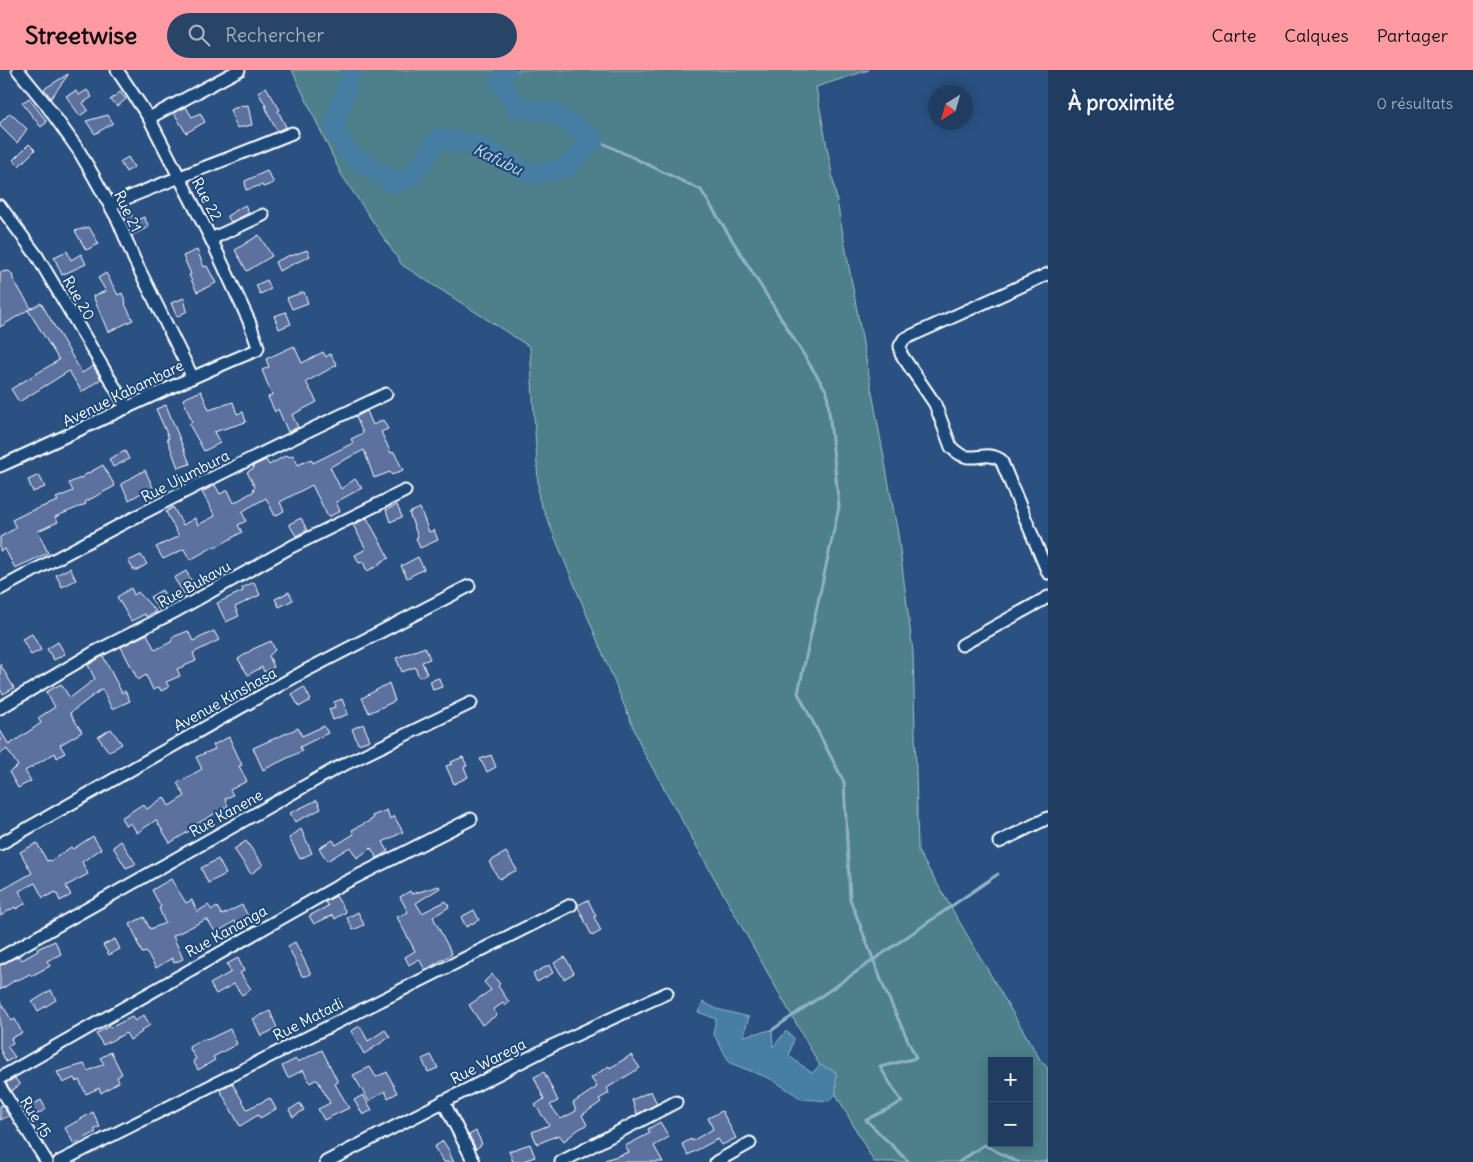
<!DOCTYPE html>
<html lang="fr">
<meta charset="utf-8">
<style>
:root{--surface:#203d61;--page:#284467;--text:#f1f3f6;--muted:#a2aebd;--line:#3d5676;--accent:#ff9aa2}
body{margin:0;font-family:Delius,sans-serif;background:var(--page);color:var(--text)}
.controls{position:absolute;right:15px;bottom:15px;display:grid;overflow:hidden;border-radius:0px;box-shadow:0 2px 12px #0003}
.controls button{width:45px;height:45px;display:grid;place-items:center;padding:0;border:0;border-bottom:1px solid var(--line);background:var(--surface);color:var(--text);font:25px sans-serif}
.compass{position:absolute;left:928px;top:15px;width:45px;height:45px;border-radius:50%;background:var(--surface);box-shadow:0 2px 12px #0003;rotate:217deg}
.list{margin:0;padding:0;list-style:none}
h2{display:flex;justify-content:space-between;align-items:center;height:65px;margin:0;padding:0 20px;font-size:21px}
h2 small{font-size:16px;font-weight:400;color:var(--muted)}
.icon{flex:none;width:28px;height:28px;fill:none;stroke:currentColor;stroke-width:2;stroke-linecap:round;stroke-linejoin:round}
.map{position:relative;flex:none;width:1048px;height:1092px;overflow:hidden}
header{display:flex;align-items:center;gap:30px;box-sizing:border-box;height:70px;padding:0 25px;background:var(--accent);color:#111}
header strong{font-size:24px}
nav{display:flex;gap:28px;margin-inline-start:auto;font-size:18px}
.search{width:350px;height:45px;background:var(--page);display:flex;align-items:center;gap:12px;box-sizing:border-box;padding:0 18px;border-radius:28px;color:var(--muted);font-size:19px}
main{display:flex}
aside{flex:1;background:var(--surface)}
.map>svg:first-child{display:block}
.green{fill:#4e808b;stroke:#a6c0c5;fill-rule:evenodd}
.water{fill:#477ea3;stroke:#91b2c8}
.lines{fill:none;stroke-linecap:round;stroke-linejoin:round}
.stream{stroke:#91b2c8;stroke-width:3}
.river{stroke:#477ea3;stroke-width:20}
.building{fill:#5d719f;stroke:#fff}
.street-casing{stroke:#fff;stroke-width:15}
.street{stroke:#1f4a7a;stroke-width:11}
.labels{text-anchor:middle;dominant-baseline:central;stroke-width:4.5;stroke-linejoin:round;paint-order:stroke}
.street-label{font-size:15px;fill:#fff;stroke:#1f4a7a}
.water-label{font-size:16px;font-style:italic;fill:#d1dfe8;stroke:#1f4a7a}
</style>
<header>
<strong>Streetwise</strong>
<div class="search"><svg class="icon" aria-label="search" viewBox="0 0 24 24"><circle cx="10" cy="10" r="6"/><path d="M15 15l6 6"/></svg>Rechercher</div>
<nav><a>Carte</a><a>Calques</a><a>Partager</a></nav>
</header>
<main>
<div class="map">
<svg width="1048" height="1092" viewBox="0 0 1048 1092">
<rect width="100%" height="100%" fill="#2a5181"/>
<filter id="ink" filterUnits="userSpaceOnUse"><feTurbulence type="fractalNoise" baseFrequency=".02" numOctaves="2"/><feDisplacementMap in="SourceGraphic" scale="10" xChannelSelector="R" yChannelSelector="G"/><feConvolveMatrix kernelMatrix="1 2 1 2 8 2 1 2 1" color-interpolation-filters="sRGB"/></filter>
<g filter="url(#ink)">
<path class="green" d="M292 0H869L816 17 898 464 913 582 918 781 1041 991 1048 998V1092H874L643 681 539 429 530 277 402 195 341 104ZM992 991H1029V1073H992Z"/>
<polygon class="water" points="703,932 717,939 749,947 743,966 772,960 773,977 786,961 794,968 789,986 812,1003 820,995 836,1002 836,1024 829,1031 802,1029 771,1009 730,993 713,963 716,949 698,942"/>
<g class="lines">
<g class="stream">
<polyline points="594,69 701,120 827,322 839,437 798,623 844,712 850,829 885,920 916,988 880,997 902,1032 866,1050 909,1092"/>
<polyline points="772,960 998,804"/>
<polyline points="959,1092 984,1075 1018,1092"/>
<polyline points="1046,1092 1048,1091"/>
</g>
<polyline class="river" points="351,0 334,57 347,82 395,113 413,106 438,68 480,76 531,104 566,98 594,69 551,41 518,38 499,11 506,0"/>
</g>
<g class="building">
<polygon points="68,4 68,5 51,28 44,19"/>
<polygon points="266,17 280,40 278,41 286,57 277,61 268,44 265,34 258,22"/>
<polygon points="87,20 92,27 83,33 88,40 80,46 66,26 76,21 79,25"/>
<polygon points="120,22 126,29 118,36 110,30"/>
<polygon points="29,28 47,52 41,57 22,33"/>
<polygon points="243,35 244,36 248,35 252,55 237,58 230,40"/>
<polygon points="186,37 192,47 200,43 205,52 186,63 174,43"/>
<polygon points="10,43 27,59 17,73 0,56 0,53"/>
<polygon points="108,45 113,53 95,64 86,51"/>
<polygon points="29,74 35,80 19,96 13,90"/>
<polygon points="128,87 134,97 126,102 120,92"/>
<polygon points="267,101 274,113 263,117 262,115 246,120 245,111"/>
<polygon points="245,135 249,143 231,152 227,146"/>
<polygon points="127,136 135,151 144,147 149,157 132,165 120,139"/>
<polygon points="89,157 99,174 86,180 75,161"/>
<polygon points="259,165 272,186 247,201 235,180"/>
<polygon points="197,180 204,197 207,196 216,213 197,222 189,205 191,204 183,186"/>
<polygon points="307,180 310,186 279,201 275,192 290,185 291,186"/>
<polygon points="67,181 71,190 81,184 86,194 62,205 54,187"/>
<polygon points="9,201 12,204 13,209 31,238 0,257 0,202"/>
<polygon points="106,203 118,225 122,223 126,233 125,234 133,250 108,262 93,226 106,221 98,208"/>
<polygon points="267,210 271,219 260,224 256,215"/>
<polygon points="304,222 308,233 292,239 287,228"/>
<polygon points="184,228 187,241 177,247 171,233"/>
<polygon points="41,233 82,303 93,296 101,309 82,322 69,301 19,332 11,319 59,290 28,240"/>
<polygon points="286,242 291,254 279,259 274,246"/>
<polygon points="294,276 302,293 323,282 326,287 330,284 337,295 306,312 317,332 292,345 298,357 288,362 278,339 275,342 268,327 272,325 262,300 269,297 266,289"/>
<polygon points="201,321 209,340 233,332 237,344 243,342 246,352 214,362 220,373 204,381 189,354 192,352 183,329"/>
<polygon points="166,335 190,394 178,398 167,368 169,368 156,339"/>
<polygon points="367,341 373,355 383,350 388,359 381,362 391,383 394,382 403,400 392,405 390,402 374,408 364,380 330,397 341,419 355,409 362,418 336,432 340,441 328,447 312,415 280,432 284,441 275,446 266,428 248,438 242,442 246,451 238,455 242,462 215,478 215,476 190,490 184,479 163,489 156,477 179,466 166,442 173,437 183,455 195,448 198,455 215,446 202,422 215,415 220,424 228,420 234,433 254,421 253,418 255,417 247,402 254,398 253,396 266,390 269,395 287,385 289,387 293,385 298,395 311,389 313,393 353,373 351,369 363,363 356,347"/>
<polygon points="125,381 129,389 113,397 109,389"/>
<polygon points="103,395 115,416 85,432 86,434 55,447 58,452 38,461 48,483 15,498 5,479 0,481 0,467 16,458 12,450 28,442 58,431 56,428 73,421 69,413 83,407 83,406"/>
<polygon points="145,400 156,424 147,425 145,421 129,430 121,414"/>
<polygon points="39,405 45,417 33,422 28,410"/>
<polygon points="397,435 402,447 390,452 386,440"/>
<polygon points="420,438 429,462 434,460 438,470 420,478 416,468 418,467 409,443"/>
<polygon points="301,448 307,460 296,466 289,454"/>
<polygon points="367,448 389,488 379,493 380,495 367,501 363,492 359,493 355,485 366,479 353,455"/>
<polygon points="141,485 147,494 137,500 134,500 128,491"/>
<polygon points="418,487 424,499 407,508 401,496"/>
<polygon points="70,498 76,510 62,517 56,505"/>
<polygon points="186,501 195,517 184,524 174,508"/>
<polygon points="254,512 260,525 235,537 239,546 226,552 217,533 243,521 242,518"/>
<polygon points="131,518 134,525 138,522 156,541 146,547 145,544 131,551 117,527"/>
<polygon points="162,520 170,533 159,540 150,527"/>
<polygon points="289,522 293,530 279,537 275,529"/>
<polygon points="188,561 193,571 214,561 219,570 193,583 196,591 177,599 180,606 166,612 169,617 161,621 159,617 153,620 146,605 138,610 121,577 147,564 155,580 171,572 173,567"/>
<polygon points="32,564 41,580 31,585 22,569"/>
<polygon points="271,571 275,580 269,586 274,597 264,602 262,597 248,605 238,589 253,579"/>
<polygon points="58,572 65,584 54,590 47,579"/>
<polygon points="425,577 430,589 422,592 427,604 419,607 415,597 402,602 396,588"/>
<polygon points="103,586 122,623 125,621 130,631 112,639 102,619 70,643 82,662 60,675 65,683 57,688 55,683 25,701 31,711 18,718 9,702 18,696 7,679 0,684 0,660 9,675 41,653 38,648 55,637 46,622 61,614 70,628 95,609 88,595"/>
<polygon points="0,594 14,618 3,624 0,619"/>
<polygon points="439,608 442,617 433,620 430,611"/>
<polygon points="389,613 395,631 369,643 362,628"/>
<polygon points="304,617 311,630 299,637 292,624"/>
<polygon points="342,629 348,644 333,650 329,639 335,637 334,632"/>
<polygon points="363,654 370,670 358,674 352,659"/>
<polygon points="324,656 328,663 300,677 302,681 263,700 253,678 298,658 302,666"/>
<polygon points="111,659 122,674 109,682 98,667"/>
<polygon points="229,667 242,695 239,696 247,711 230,720 233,725 225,729 228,736 195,755 196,757 170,773 156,750 137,763 131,753 126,756 121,748 143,734 147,739 164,727 169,736 185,726 177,713 202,699 196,687 215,679 213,675"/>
<polygon points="491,685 496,697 487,702 480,689"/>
<polygon points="463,687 467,696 464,697 468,707 454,714 446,696 452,694 451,692"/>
<polygon points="317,730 321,739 295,752 290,743"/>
<polygon points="387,740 390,749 394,746 403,762 383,772 388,781 377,788 371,778 357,788 350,777 327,791 319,778 333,770 336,775 354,764 352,760 373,749 372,746"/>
<polygon points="301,759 312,783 300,789 289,768"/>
<polygon points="93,766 101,779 82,792 88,804 66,816 71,825 60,831 56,822 43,828 35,813 19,821 26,833 16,839 15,837 0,846 0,821 32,803 20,782 37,773 47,791 50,790 51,791 71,777 73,779"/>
<polygon points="121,771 136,794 126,798 113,777"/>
<polygon points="246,771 263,795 251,804 234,779"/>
<polygon points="506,782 517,800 499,809 489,792"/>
<polygon points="218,789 226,804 208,813 201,798"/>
<polygon points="171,809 186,833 192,830 197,842 208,835 212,840 217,837 222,845 242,835 250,849 237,855 235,851 216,863 207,849 173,866 183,889 174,893 172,888 156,898 146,882 142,883 137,872 138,872 130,854 144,847 150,859 165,853 159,838 161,837 152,820"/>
<polygon points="439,816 440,818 416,833 422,843 446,831 449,837 433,847 452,884 425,900 419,889 409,895 405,887 415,881 397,847 408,842 400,827 410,821 412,824"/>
<polygon points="336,826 346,842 335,849 333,845 314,854 309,846 328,836 325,832"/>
<polygon points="588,830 596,846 594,847 601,861 592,866 578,837 578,835"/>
<polygon points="474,840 479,850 466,857 461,847"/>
<polygon points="358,842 364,855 353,860 347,848"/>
<polygon points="115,869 120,879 109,885 103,875"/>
<polygon points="55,871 61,884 47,891 50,896 31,906 30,904 18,910 17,909 0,920 0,895 19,886 22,890 38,881 37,879"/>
<polygon points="295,872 311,904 306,906 302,906 288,876"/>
<polygon points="565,887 574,903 564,909 554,893"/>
<polygon points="238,888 244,901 240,903 251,919 242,925 234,914 216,924 210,914 231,902 227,894"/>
<polygon points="549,895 553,903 537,912 533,904"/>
<polygon points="492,904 500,914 498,916 509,932 505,936 503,933 493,940 497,945 482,955 469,935 491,920 484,912"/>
<polygon points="51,920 56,930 38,941 32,932"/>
<polygon points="0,931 12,951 15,949 22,963 11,968 13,973 7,976 15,987 6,992 0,979"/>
<polygon points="270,941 277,958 261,966 253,949"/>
<polygon points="144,945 150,955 141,961 142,962 130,970 126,963 103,975 96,964 109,956 110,958 132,947 135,951"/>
<polygon points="360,956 368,971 385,960 390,967 364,984 351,961"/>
<polygon points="230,959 237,974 213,987 215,990 198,1000 193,991 196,989 189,977 203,969 204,970 209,969"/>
<polygon points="322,980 338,1012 335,1014 349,1038 324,1050 318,1039 330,1033 317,1009 310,1013 303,1000 288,1008 282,996 296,989 298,992"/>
<polygon points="111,982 122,1004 117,1007 119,1012 101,1023 99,1018 86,1024 79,1010 76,1012 74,1008 63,1013 57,1002 84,994 88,1001 104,994 100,988"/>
<polygon points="431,985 438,998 428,1002 422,989"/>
<polygon points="631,985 640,998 607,1018 609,1023 599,1029 601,1032 582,1045 587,1055 579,1059 564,1071 559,1065 537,1074 532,1062 549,1055 535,1035 544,1029 534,1007 544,1002 558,1031 550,1035 561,1049 576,1041 573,1033 597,1017 591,1008 609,996 610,998"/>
<polygon points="370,997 376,1007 387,1002 397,1023 388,1028 385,1021 369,1031 353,1005"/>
<polygon points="15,1008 20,1015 11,1021 6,1013"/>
<polygon points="232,1013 247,1039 270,1028 276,1039 260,1048 258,1045 240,1056 220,1020"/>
<polygon points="651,1021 657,1034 637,1044 632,1030"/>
<polygon points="363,1025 372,1040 363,1045 354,1030"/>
<polygon points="41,1030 46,1039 29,1049 23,1040"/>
<polygon points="300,1033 304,1040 293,1047 289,1040"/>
<polygon points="2,1035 9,1046 0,1050 0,1036"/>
<polygon points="722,1041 736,1068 722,1075 718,1069 688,1085 682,1074 691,1069 692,1071 713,1059 708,1048"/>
<polygon points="93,1042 100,1057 94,1060 96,1062 74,1074 65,1058"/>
<polygon points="660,1052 669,1067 654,1076 663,1092 605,1092 605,1090 629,1082 625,1076 650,1063 648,1059"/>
<polygon points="476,1061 482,1074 476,1079 469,1065"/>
<polygon points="443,1071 450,1082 449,1083 454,1092 444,1092 434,1077"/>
<polygon points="530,1074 535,1087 520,1092 513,1092 509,1081"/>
</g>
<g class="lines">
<defs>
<g id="street">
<polyline points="18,0 45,33 79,81 94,107 118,150 134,189 192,306"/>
<polyline points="149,48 239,0"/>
<path d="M110 135C170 110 231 88 292 63"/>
<polyline points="0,136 37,186 127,338"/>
<polyline points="211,169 263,145"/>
<path d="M1048 204 904 269 900 276 901 284 935 334 951 377C971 398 983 378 1001 390L1048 503"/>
<path d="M0 396C86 358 170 315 257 280L258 277 249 251 211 169 149 48 117 0"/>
<path d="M0 519C126 450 255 385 386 324"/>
<polyline points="962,575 1048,527"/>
<polyline points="0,638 93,583 178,540 293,476 405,421"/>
<polyline points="999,772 1048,748"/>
<polyline points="0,774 303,602 469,516"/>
<polyline points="0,888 335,699 471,633"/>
<polyline points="0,1008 340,815 471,749"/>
<polyline points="0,1017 47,1092"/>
<polyline points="443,1031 474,1092"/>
<polyline points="59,1092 571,835"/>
<polyline points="326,1092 554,975 667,923"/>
<polyline points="561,1092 676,1032"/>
<polyline points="716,1092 750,1073"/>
</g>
</defs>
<use href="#street" class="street-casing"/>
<use href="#street" class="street"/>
</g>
</g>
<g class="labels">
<g class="street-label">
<text transform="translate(207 129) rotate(62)">Rue 22</text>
<text transform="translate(128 141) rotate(64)">Rue 21</text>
<text transform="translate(79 228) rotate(60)">Rue 20</text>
<text transform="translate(123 323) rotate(-26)">Avenue Kabambare</text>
<text transform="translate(185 406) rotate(-27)">Rue Ujumbura</text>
<text transform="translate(194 514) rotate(-29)">Rue Bukavu</text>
<text transform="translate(225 629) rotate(-29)">Avenue Kinshasa</text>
<text transform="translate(226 743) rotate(-29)">Rue Kanene</text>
<text transform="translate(226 861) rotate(-29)">Rue Kananga</text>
<text transform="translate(308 949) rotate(-27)">Rue Matadi</text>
<text transform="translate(488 991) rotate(-27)">Rue Warega</text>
<text transform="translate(36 1047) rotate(58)">Rue 15</text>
</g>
<g class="water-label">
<text transform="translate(498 89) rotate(26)">Kafubu</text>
</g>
</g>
</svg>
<div class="controls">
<button>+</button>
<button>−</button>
</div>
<svg class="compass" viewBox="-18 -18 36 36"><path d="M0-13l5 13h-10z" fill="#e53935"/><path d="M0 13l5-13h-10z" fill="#a2aebd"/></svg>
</div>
<aside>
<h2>À proximité<small>0 résultats</small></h2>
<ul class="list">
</ul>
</aside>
</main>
